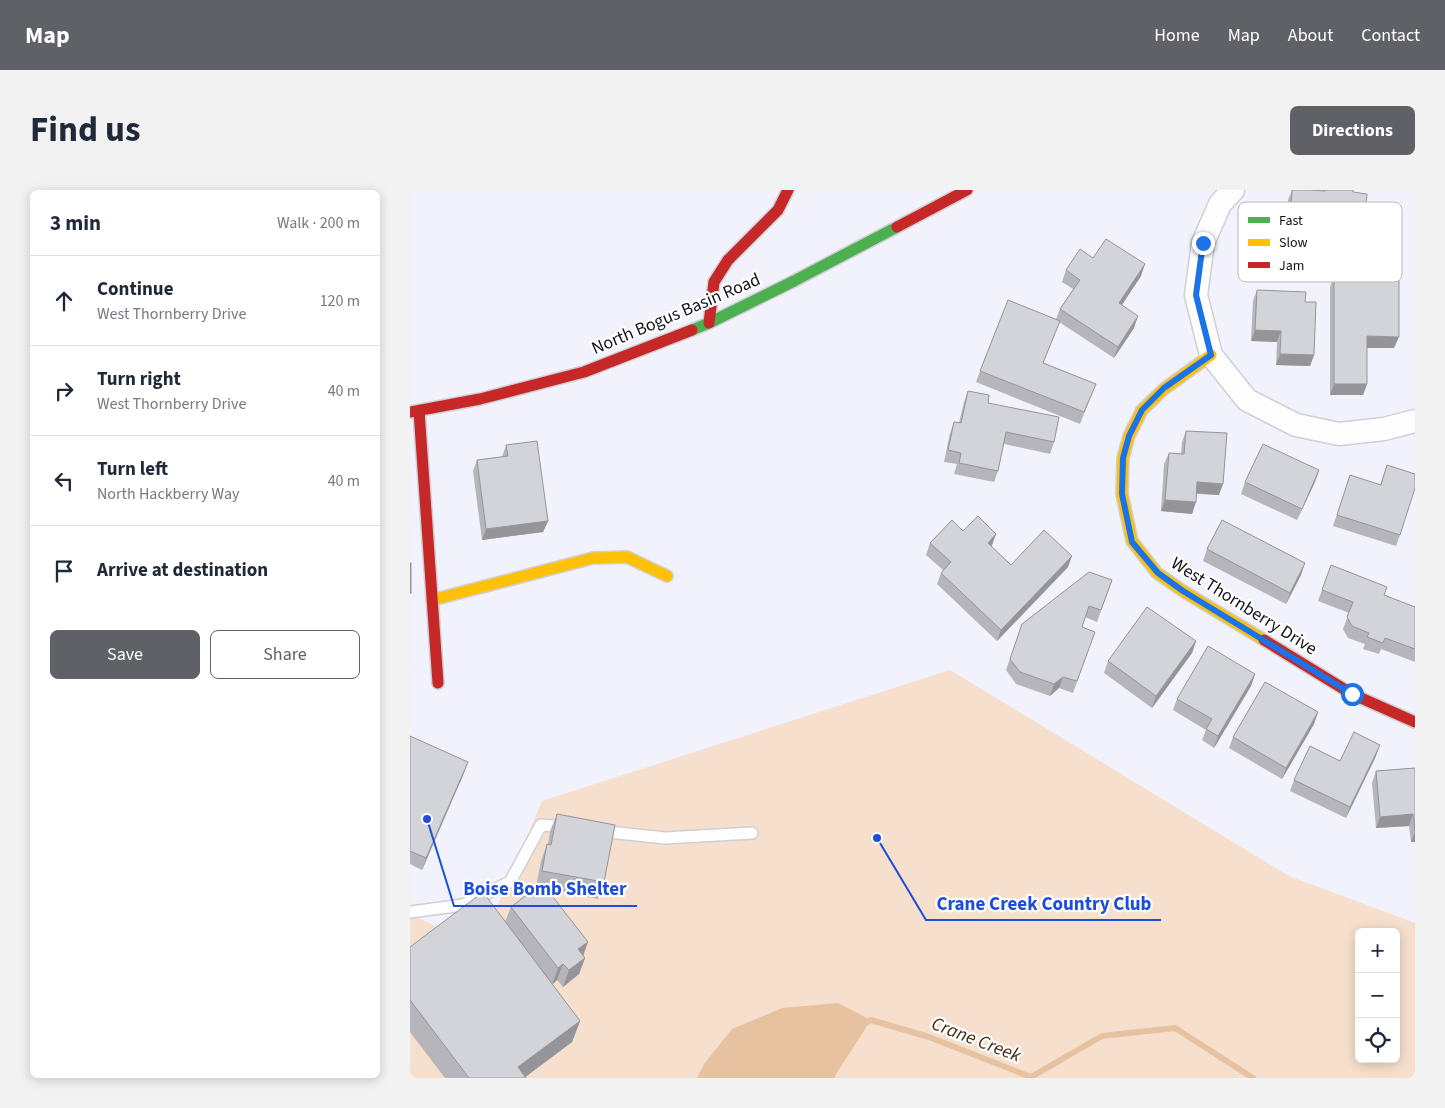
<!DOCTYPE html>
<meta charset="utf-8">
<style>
:root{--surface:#fff;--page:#f2f2f3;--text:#1f2937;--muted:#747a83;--line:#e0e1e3;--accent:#606067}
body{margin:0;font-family:"Source Sans 3",sans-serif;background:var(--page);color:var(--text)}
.controls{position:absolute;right:15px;bottom:15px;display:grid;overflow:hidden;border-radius:8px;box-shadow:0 2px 12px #0003}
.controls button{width:45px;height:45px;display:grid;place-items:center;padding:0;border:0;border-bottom:1px solid var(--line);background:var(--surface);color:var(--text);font:25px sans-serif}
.stop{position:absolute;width:15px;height:15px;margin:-11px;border:4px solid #1a73e8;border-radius:50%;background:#fff}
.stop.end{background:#1a73e8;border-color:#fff;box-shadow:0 1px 5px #0008}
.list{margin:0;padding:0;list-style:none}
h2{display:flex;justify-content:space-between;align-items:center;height:65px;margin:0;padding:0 20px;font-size:21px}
h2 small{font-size:16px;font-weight:400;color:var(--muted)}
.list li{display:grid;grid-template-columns:32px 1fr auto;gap:15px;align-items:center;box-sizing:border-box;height:90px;padding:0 20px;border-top:1px solid var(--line)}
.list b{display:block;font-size:19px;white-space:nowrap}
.list p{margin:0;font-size:16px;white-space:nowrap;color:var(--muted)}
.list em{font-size:16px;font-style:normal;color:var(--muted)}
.actions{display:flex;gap:10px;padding:15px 20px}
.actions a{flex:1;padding:11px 0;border:1px solid var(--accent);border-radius:8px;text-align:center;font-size:18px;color:var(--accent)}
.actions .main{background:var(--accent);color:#fff}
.icon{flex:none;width:28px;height:28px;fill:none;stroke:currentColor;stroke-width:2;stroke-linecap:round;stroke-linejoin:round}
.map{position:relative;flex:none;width:1005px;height:888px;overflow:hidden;border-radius:8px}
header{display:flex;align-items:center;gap:30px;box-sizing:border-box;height:70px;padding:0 25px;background:var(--accent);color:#fff}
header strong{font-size:24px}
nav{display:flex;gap:28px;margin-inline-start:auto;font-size:18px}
.intro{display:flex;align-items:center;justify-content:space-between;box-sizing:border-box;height:120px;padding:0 30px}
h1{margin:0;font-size:35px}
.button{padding:12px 22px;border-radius:8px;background:var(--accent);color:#fff;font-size:18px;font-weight:700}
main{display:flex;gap:30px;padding:0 30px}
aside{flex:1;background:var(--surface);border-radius:8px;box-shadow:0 2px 12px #0003}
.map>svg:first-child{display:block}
.green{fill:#f6dfcc;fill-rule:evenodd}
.water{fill:#e7c2a1}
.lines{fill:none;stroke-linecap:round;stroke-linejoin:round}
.stream{stroke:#e7c2a1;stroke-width:6}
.lane-casing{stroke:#cfcfd6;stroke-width:14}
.street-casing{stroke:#cfcfd6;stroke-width:25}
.fast-casing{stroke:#cfcfd6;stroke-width:14}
.slow-casing{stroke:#cfcfd6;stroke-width:14}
.jam-casing{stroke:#cfcfd6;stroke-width:14}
.lane{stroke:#fdfdfe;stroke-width:11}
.street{stroke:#fdfdfe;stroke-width:22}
.fast{stroke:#4caf50;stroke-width:11}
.slow{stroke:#ffc107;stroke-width:11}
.jam{stroke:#c62828;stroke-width:11}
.wall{fill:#b5b5bb}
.shaded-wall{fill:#949499}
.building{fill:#d3d3da;stroke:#949499}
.route{stroke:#1a73e8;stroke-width:6}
.labels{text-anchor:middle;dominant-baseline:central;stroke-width:4.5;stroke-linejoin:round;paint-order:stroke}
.street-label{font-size:18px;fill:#121218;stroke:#fff}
.water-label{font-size:19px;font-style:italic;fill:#3f2911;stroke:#fff}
.key{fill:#fff;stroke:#b8b8ba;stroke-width:1}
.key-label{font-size:14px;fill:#121218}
.leader{fill:none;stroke:#1d4ed8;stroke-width:2}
.callout-dot{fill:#1d4ed8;stroke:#fff;stroke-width:2}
.callout-label{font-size:19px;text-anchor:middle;font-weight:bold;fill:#1d4ed8;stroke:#fff;stroke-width:4.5;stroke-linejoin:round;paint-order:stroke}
</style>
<header>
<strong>Map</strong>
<nav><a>Home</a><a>Map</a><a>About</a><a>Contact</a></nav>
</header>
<div class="intro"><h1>Find us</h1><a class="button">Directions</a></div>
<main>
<aside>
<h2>3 min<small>Walk · 200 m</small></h2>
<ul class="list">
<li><svg class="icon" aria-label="ahead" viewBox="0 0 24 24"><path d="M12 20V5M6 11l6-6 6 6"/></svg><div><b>Continue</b><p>West Thornberry Drive</p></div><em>120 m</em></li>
<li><svg class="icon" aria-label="right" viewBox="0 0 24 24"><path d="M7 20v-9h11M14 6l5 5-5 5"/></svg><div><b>Turn right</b><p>West Thornberry Drive</p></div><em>40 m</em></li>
<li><svg class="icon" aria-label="left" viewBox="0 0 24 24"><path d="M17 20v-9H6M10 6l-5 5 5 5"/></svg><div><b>Turn left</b><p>North Hackberry Way</p></div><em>40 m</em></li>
<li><svg class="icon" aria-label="arrive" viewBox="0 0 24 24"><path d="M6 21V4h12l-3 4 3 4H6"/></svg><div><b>Arrive at destination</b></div></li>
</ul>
<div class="actions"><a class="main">Save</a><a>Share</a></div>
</aside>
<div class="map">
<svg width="1005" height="888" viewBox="0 0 1005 888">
<rect width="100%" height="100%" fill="#f1f2fb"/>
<path class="green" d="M540 480 879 686 1005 733V888H0V724L70 757 132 611ZM949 742H986V869H949Z"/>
<polygon class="water" points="428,813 461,830 426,884 425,888 287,888 294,874 322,839 372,818"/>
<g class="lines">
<polyline class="stream" points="453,834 461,830 519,847 621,887 692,846 765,838 843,888"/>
<defs>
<g id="lane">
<polyline points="189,641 255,648 342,643"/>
<polyline points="0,722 53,715 100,692 131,635 156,637"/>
</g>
<polyline id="street" points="823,0 810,14 793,53 786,105 801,165 837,210 886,235 929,244 974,239 1005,231"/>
<polyline id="fast" points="282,140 299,133 384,91 487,37"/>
<g id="slow">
<polyline points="801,165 754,199 732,220 719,246 713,268 712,304 722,351 747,383 773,401 854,450"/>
<polyline points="22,410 183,368 217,367 257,386"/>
</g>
<g id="jam">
<polyline points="487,37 557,0"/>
<polyline points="299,133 304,92 318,70 368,20 378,0"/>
<polyline points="9,221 28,493"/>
<polyline points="0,222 70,209 174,182 282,140"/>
<polyline points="854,450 942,504 1005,532"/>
</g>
</defs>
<use href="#lane" class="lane-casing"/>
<use href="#street" class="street-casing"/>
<use href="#fast" class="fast-casing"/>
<use href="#slow" class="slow-casing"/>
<use href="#jam" class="jam-casing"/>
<use href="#lane" class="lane"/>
<use href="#street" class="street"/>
<use href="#fast" class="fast"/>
<use href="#slow" class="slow"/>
<use href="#jam" class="jam"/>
</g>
<g class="wall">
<polygon points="882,0 901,0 912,1 912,0 943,0 949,62 858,54 860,29 864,17 878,18 878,10"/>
<polygon points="683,68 731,86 712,115 724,138 704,168 649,132 633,173 686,194 670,234 566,192 570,181 646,129 650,119 663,99 652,92 656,80"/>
<polygon points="924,86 984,158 957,158 957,194 953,205 920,205 920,97"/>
<polygon points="847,100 895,112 904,165 900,176 866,175 867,152 841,151 843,111"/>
<polygon points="558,201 644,252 640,264 594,254 588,281 584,292 544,284 547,274 534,272 540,243 544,232 549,233 554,212"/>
<polygon points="776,241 809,305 787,304 782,324 751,321 754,274 759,263 771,264 772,252"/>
<polygon points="96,255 138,331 133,342 72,350 63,281 67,270 92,267"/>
<polygon points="977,275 990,345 986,356 923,336 940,285 970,295"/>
<polygon points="909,280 905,292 887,330 831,304 835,292"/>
<polygon points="553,341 586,344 581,357 601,375 658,377 587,451 527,394 531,383 533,380 516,365 520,353"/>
<polygon points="797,359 891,385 876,414 793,371"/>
<polygon points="921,375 974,405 1005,417 1005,472 971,459 969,464 953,459 955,454 938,448 933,439 939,423 908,411"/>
<polygon points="702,390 687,432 675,427 672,437 685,442 663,503 649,498 640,506 606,494 596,480 612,434"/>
<polygon points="786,451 782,463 742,518 694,483 698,471"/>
<polygon points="845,484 841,496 804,558 792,550 796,540 763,520 767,509"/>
<polygon points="908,522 904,534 872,589 819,558 823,547"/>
<polygon points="0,546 54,583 12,680 0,674"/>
<polygon points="966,566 936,628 880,601 884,590 930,571"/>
<polygon points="1005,578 1005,652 1001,652 999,636 966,638 962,593 966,581"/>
<polygon points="147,624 194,692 188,709 137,699 175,768 169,784 153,797 147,790 142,794 170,831 162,852 115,887 116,888 35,888 0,842 0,757 95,732 101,717 126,697 131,671 137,654 138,655 140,641"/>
</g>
<g class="shaded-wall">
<polygon points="862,42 953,50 949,62 858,54"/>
<polygon points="735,74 731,86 705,125 709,113"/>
<polygon points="728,126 724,138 704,168 708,157"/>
<polygon points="845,140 871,141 867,152 841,151"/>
<polygon points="957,146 989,147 984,158 953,158"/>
<polygon points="870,164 904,165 900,176 866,175"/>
<polygon points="924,194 957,194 953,205 920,205"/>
<polygon points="909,280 905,292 887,330 892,319"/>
<polygon points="787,292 813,294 809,305 783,303"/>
<polygon points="755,310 786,312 782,324 751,321"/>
<polygon points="138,331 133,342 72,350 76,339"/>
<polygon points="586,344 582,355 573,365 578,353"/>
<polygon points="662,366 658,377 587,451 591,440"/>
<polygon points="895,373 891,385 876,414 880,403"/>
<polygon points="786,451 782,463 742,518 746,506"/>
<polygon points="845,484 841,496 804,558 808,546"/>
<polygon points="653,487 649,498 640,506 644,494"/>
<polygon points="908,522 904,534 872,589 876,578"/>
<polygon points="970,555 966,566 936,628 940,617"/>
<polygon points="58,572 54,583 12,680 16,668"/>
<polygon points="1003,624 999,636 966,638 970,627"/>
<polygon points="1005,641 1005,652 1001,652"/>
<polygon points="178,752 172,769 168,759"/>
<polygon points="175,768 169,784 153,797 159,780"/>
<polygon points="153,774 147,790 142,795 148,778"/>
<polygon points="170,831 162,852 114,888 108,877"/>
</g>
<g class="building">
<polygon points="882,0 901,0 915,1 915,0 943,0 943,2 957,4 953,50 862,42 864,17 881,19"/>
<polygon points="696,49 735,74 709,113 728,126 708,157 650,119 670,90 656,80 670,59 683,68"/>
<polygon points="924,86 989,86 989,147 957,146 957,194 924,194"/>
<polygon points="847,100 896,102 895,112 906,112 904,165 870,164 871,141 845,140"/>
<polygon points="598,110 650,131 633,173 686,194 674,222 570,181"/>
<polygon points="558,201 579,205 578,213 649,227 644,252 596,242 588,281 549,273 551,263 538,260 544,232 551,233"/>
<polygon points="776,241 817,243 813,294 787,292 786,312 755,310 759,263 774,264"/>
<polygon points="127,251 138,331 76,339 67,270 98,266 96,255"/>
<polygon points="853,254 909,280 892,319 835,292"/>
<polygon points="977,275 1005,284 1005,298 990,345 927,325 940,285 971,295"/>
<polygon points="568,326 586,344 578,353 601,375 634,340 662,366 591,440 531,383 541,372 520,353 542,330 553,341"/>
<polygon points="812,330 895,373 880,403 797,359"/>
<rect x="0" y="373" width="1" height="30"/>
<polygon points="921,375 977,397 974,405 1005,417 1005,459 975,448 973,453 957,447 959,443 942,436 937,427 943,412 912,400"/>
<polygon points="679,382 702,390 691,420 679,416 672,437 685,442 667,491 653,487 644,494 610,482 600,469 612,434"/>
<polygon points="737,417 786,451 746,506 698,471"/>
<polygon points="798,456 845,484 808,546 796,539 802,529 767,509"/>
<polygon points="855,492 908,522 876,578 823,547"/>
<polygon points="944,542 970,555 940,617 884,590 900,556 930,571"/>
<polygon points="0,546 58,572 16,668 0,661"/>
<polygon points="1005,578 1005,641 1003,624 970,627 966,581"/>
<polygon points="147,624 205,635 194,692 132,681 137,654 141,655"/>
<polygon points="132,693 178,752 168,759 175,768 159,780 153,774 148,778 101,717"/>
<polygon points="73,702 170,831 108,877 116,888 59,888 0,810 0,757"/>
</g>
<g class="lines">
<polyline class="route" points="793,53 786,105 801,165 754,198 732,220 719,246 713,268 712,304 722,352 748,383 773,401 942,504"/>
</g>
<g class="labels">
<g class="street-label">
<text transform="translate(266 124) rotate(-23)">North Bogus Basin Road</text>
<text transform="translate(834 416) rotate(32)">West Thornberry Drive</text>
</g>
<g class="water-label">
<text transform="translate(566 850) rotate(21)">Crane Creek</text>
</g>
</g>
<rect x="828" y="12" width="164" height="80" rx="8" class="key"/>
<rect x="838" y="27" width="22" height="6" fill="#4caf50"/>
<rect x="838" y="49" width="22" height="7" fill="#ffc107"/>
<rect x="838" y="72" width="22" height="6" fill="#c62828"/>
<g class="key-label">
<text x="869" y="35">Fast</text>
<text x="869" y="57">Slow</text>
<text x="869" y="80">Jam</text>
</g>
<path class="leader" d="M17 629L44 716H227M467 648L516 730H751"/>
<g class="callout-dot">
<circle cx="17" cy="629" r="5"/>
<circle cx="467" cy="648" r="5"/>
</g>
<g class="callout-label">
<text x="135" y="705">Boise Bomb Shelter</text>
<text x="634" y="720">Crane Creek Country Club</text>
</g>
</svg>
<div class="controls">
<button>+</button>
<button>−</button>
<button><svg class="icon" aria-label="locate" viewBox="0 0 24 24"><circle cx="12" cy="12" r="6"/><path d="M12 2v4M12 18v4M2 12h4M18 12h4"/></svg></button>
</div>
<div class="stop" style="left:942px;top:504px"></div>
<div class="stop end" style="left:793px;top:53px"></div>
</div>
</main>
